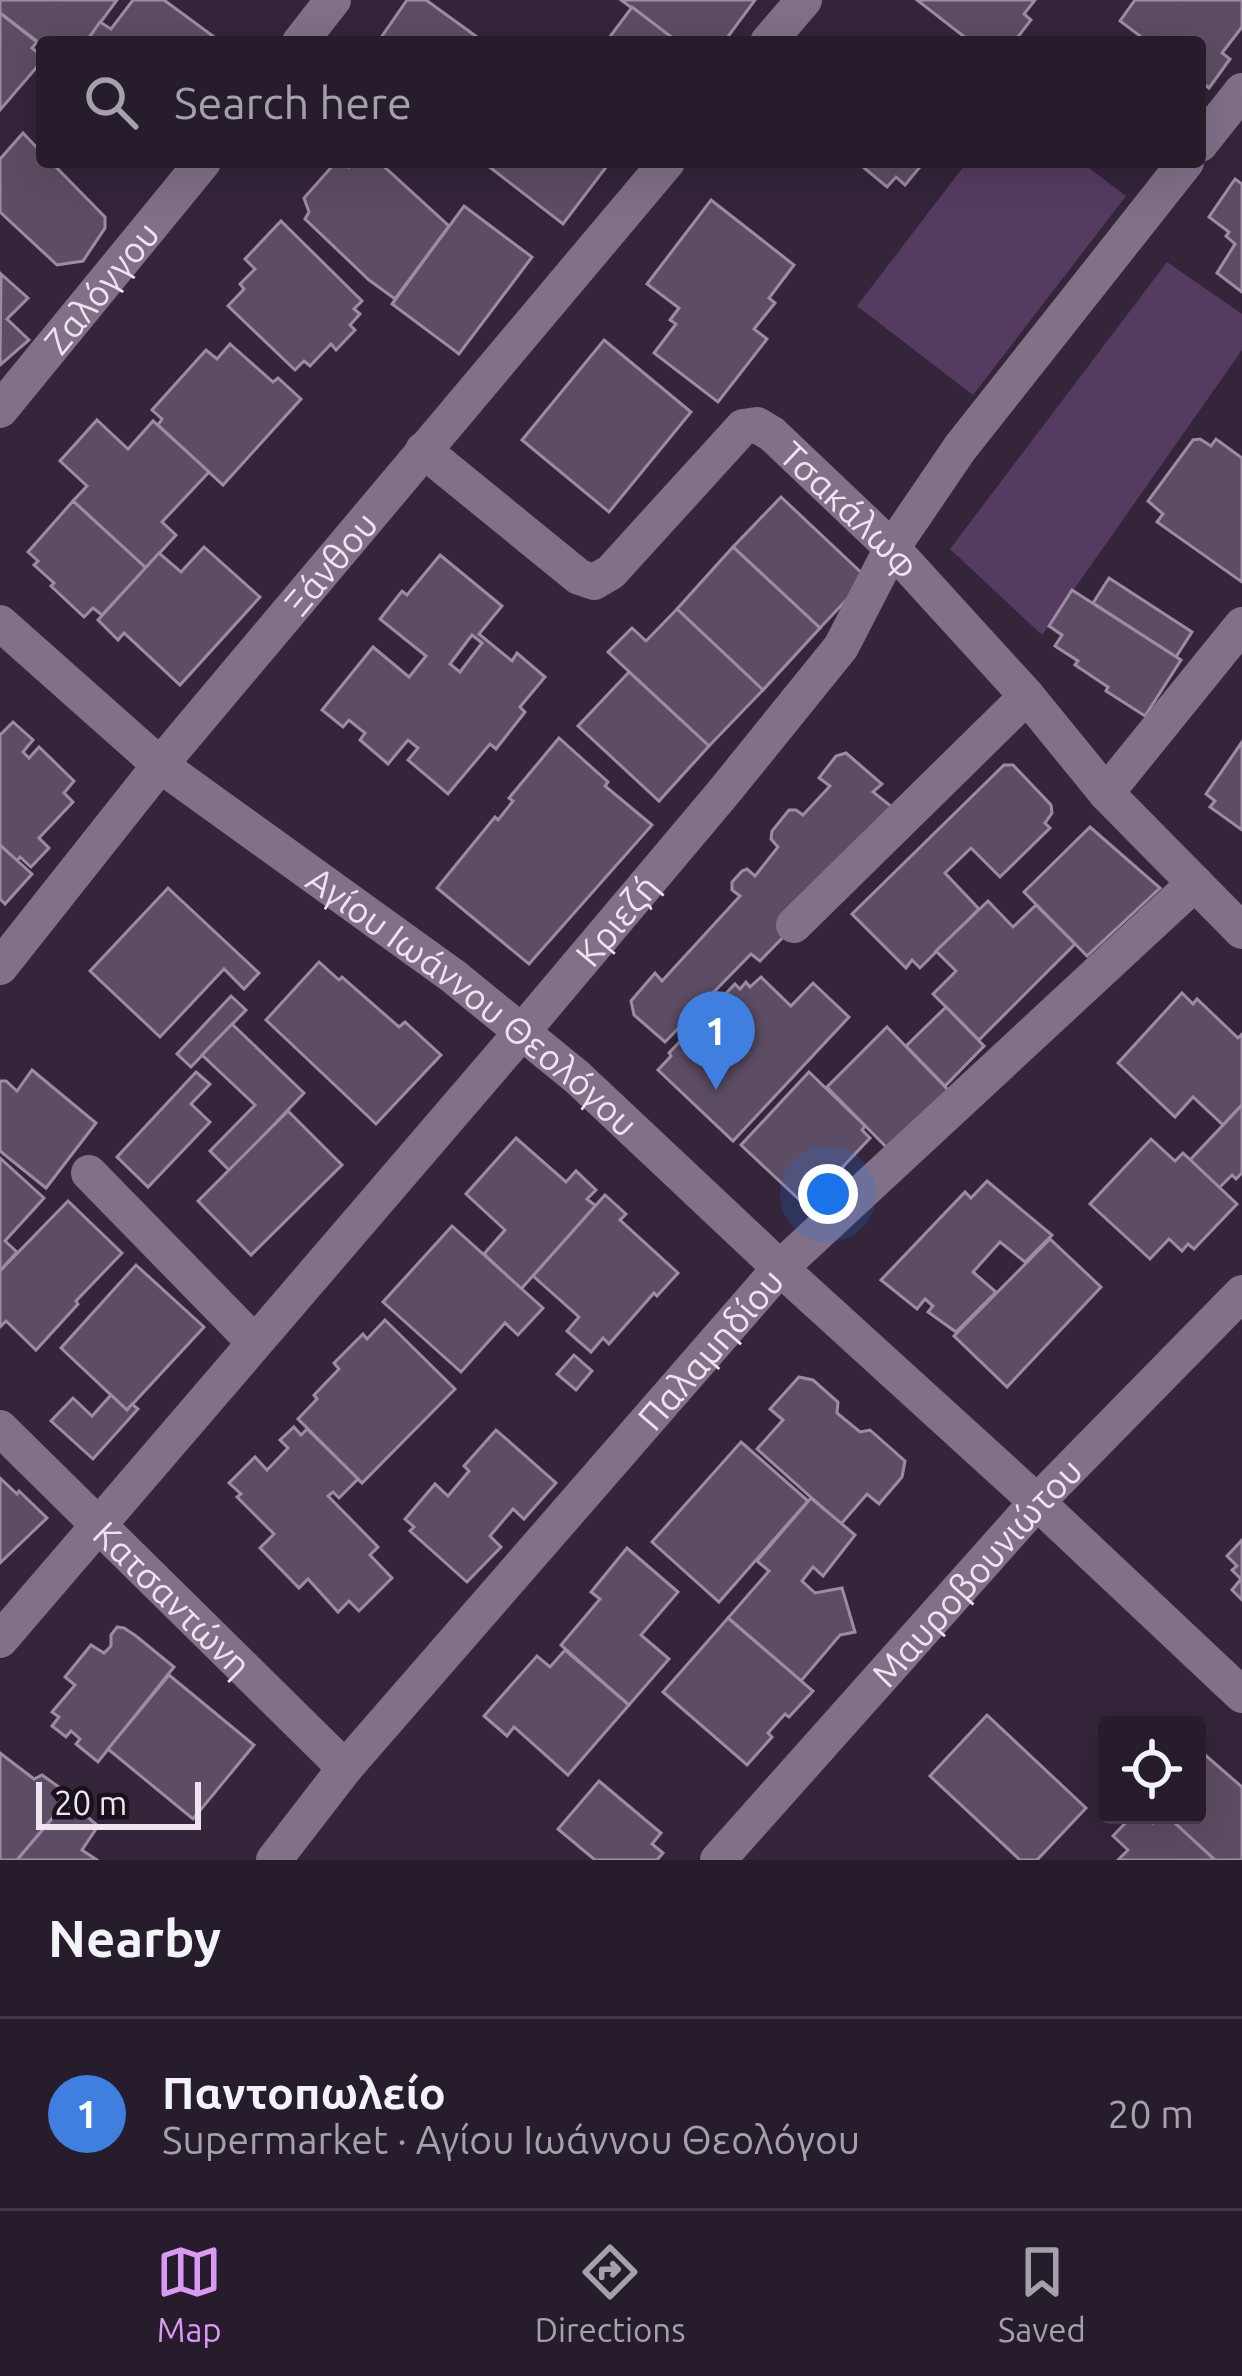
<!DOCTYPE html>
<meta charset="utf-8">
<style>
:root{--surface:#271c2c;--page:#332938;--text:#f1f3f6;--muted:#a4a1a9;--line:#433a48;--accent:#db99f5}
body{margin:0;font-family:Ubuntu,sans-serif;background:var(--page);color:var(--text)}
.controls{position:absolute;right:36px;bottom:36px;display:grid;overflow:hidden;border-radius:12px;box-shadow:0 12px 48px #0002}
.controls button{width:108px;height:108px;display:grid;place-items:center;padding:0;border:0;border-bottom:3px solid var(--line);background:var(--surface);color:var(--text);font:60px sans-serif}
.scale{position:absolute;left:36px;bottom:30px;width:165px;box-sizing:border-box;padding-left:12px;border:6px solid #ede3f1;border-top:0;font-size:33px;line-height:42px;white-space:nowrap;color:#ede3f1;-webkit-text-stroke:9px #18111b;paint-order:stroke}
.you{position:absolute;left:828px;top:1194px;width:42px;height:42px;margin:-30px;border:9px solid #fff;border-radius:50%;background:#1a73e8;box-shadow:0 0 0 18px #1a73e833}
.badge{display:grid;place-items:center;width:78px;height:78px;border-radius:50%;background:var(--accent);color:#fff;font-size:39px;font-weight:700}
.pin{position:absolute;translate:-50% -99px;filter:drop-shadow(0 3px 6px #0008)}
.pin::after{content:'';position:absolute;top:63px;width:42px;height:36px;background:inherit;clip-path:polygon(0 0,100% 0,50% 100%)}
.list{margin:0;padding:0;list-style:none}
h2{display:flex;justify-content:space-between;align-items:center;height:156px;margin:0;padding:0 48px;font-size:51px}
h2 small{font-size:39px;font-weight:400;color:var(--muted)}
.list li{display:grid;grid-template-columns:78px 1fr auto;gap:36px;align-items:center;box-sizing:border-box;height:192px;padding:0 48px;border-top:3px solid var(--line)}
.list b{display:block;font-size:45px;white-space:nowrap}
.list p{margin:0;font-size:39px;white-space:nowrap;color:var(--muted)}
.list em{font-size:39px;font-style:normal;color:var(--muted)}
.icon{flex:none;width:66px;height:66px;fill:none;stroke:currentColor;stroke-width:2;stroke-linecap:round;stroke-linejoin:round}
.map{position:relative;flex:none;width:1242px;height:1860px;overflow:hidden}
.search{position:absolute;background:var(--surface);box-shadow:0 12px 48px #0002;left:36px;right:36px;top:36px;height:132px;display:flex;align-items:center;gap:30px;box-sizing:border-box;padding:0 42px;border-radius:12px;color:var(--muted);font-size:45px}
.sheet{height:348px;background:var(--surface)}
nav{display:flex;justify-content:space-around;align-items:center;box-sizing:border-box;height:168px;border-top:3px solid var(--line);background:var(--surface);font-size:33px;color:var(--muted)}
nav a{display:grid;justify-items:center;gap:6px}
nav .on{color:var(--accent)}
.map>svg:first-child{display:block}
.green{fill:#563b61}
.building{fill:#5d4d64;stroke:#9d8ba4;stroke-width:3;fill-rule:evenodd}
.lines{fill:none;stroke-linecap:round;stroke-linejoin:round}
.minor{stroke:#817088;stroke-width:36}
.labels{text-anchor:middle;dominant-baseline:central;stroke-width:9;stroke-linejoin:round;paint-order:stroke}
.street-label{font-size:36px;fill:#ede3f1;stroke:#18111b}
</style>
<div class="map">
<svg width="1242" height="1860" viewBox="0 0 1242 1860">
<rect width="100%" height="100%" fill="#34253a"/>
<g class="green">
<polygon points="967,162 1081,162 1126,196 973,395 857,306"/>
<polygon points="1167,262 1242,314 1242,350 1042,635 950,549"/>
</g>
<g class="building">
<polygon points="0,0 117,0 86,42 42,42 42,45 0,13"/>
<polygon points="133,0 164,0 221,42 86,42 100,22 111,29"/>
<polygon points="407,0 426,0 484,42 378,42"/>
<polygon points="621,0 755,0 724,42 678,42"/>
<polygon points="917,0 1035,0 1024,14 1031,20 1014,42 971,42"/>
<polygon points="1135,0 1242,0 1242,27 1222,53 1230,59 1209,88 1200,81 1200,42 1148,42 1120,21"/>
<polygon points="632,7 678,42 606,42"/>
<polygon points="0,13 37,42 32,48 42,56 42,61 0,110"/>
<polygon points="23,133 42,153 42,162 51,162 105,217 105,228 83,261 57,265 0,212 0,159"/>
<polygon points="336,162 343,162 349,167 355,162 379,162 449,226 395,299 369,280 305,219 309,212 304,198"/>
<polygon points="483,162 610,162 563,224"/>
<polygon points="857,162 924,162 905,185 896,177 887,187"/>
<polygon points="1235,179 1242,184 1242,292 1217,273 1235,244 1226,236 1229,232 1209,217"/>
<polygon points="711,200 794,265 769,298 775,303 754,329 767,339 718,402 654,353 676,324 670,320 679,308 647,284"/>
<polygon points="464,206 532,257 459,354 392,304"/>
<polygon points="281,221 362,301 354,309 360,314 350,325 355,330 336,350 331,344 310,366 304,361 295,370 228,306 244,289 240,284 255,269 245,259"/>
<polygon points="1,274 28,298 7,319 29,340 0,365"/>
<polygon points="604,340 691,412 609,512 522,440"/>
<polygon points="230,344 273,382 278,378 301,399 223,485 158,425 162,419 152,410 206,350 217,359"/>
<polygon points="97,420 128,449 153,421 209,472 162,522 176,535 146,568 73,501 87,486 60,461"/>
<polygon points="1200,439 1211,446 1216,439 1242,458 1242,582 1157,522 1163,514 1148,501 1193,440"/>
<polygon points="781,497 867,578 820,628 733,547"/>
<polygon points="73,501 146,568 102,615 93,608 84,617 51,586 54,583 34,565 38,561 28,552"/>
<polygon points="204,547 260,597 180,685 124,633 118,640 98,620 159,553 181,572"/>
<polygon points="733,547 820,628 763,690 677,609"/>
<path d="M440 555 502 606 479 634 512 661 517 653 545 677 520 707 525 712 496 749 490 744 448 794 408 760 418 748 408 740 388 764 360 740 365 733 349 720 343 727 322 710 373 647 409 677 426 656 380 619 402 591 407 595ZM472 635 482 643 460 672 450 664Z"/>
<polygon points="1109,578 1192,632 1176,657 1093,603"/>
<polygon points="1072,590 1181,660 1145,716 1106,691 1108,687 1075,665 1078,661 1055,646 1062,635 1049,626"/>
<polygon points="677,609 763,690 709,746 608,652 632,628 646,641"/>
<polygon points="629,672 709,746 659,801 578,726"/>
<polygon points="13,722 33,740 23,752 29,758 39,747 74,781 64,793 73,802 39,838 49,848 31,867 20,857 17,861 0,845 0,735"/>
<polygon points="559,738 608,782 605,786 652,825 529,964 437,888 495,817 498,820 513,801 509,798"/>
<polygon points="1242,742 1242,830 1210,807 1215,801 1206,794"/>
<polygon points="846,753 882,784 873,792 892,807 887,830 760,961 751,954 665,1042 634,1015 631,1001 655,973 662,981 740,896 732,890 732,882 742,871 747,869 755,876 778,847 771,839 772,831 789,810 796,810 803,815 830,786 819,778 836,756"/>
<polygon points="1004,765 1013,765 1051,805 1052,813 1045,823 1050,828 1000,877 971,848 945,873 979,909 920,968 912,960 906,968 852,914"/>
<polygon points="1090,827 1160,888 1087,956 1024,892"/>
<polygon points="0,845 32,874 5,904 0,899"/>
<polygon points="168,888 259,973 244,989 224,969 160,1037 90,971"/>
<polygon points="988,901 1013,927 1036,905 1075,944 979,1040 933,994 956,971 936,951"/>
<polygon points="319,962 339,980 342,977 399,1027 405,1022 441,1055 376,1124 266,1020"/>
<polygon points="761,977 791,1006 813,983 849,1017 733,1141 658,1070 671,1056 669,1053 735,984 740,989 746,982 750,987"/>
<polygon points="1182,993 1193,1004 1197,999 1238,1038 1242,1034 1242,1105 1223,1125 1193,1097 1175,1117 1118,1063"/>
<polygon points="231,996 246,1010 191,1067 177,1054"/>
<polygon points="946,1007 984,1046 945,1086 906,1046"/>
<polygon points="232,1024 304,1093 230,1171 210,1151 255,1105 202,1055"/>
<polygon points="887,1027 951,1093 891,1152 827,1087"/>
<polygon points="32,1070 96,1123 46,1188 0,1151 0,1081 6,1081 17,1091"/>
<polygon points="196,1072 210,1084 191,1104 210,1122 148,1187 117,1157"/>
<polygon points="809,1072 865,1126 862,1130 870,1138 806,1206 741,1145"/>
<polygon points="1242,1105 1242,1173 1236,1179 1232,1175 1219,1188 1190,1160"/>
<polygon points="288,1111 342,1165 251,1255 198,1201"/>
<polygon points="516,1138 566,1182 576,1171 596,1190 587,1199 596,1206 521,1289 484,1254 505,1230 466,1194"/>
<polygon points="1151,1139 1175,1161 1183,1153 1237,1204 1194,1249 1188,1244 1182,1251 1169,1239 1150,1259 1090,1204"/>
<polygon points="0,1158 44,1198 5,1241 17,1252 0,1271"/>
<polygon points="987,1181 1052,1235 1025,1262 1000,1242 973,1272 996,1292 956,1332 928,1312 933,1306 925,1299 917,1309 881,1280 965,1192 971,1198"/>
<polygon points="605,1195 626,1214 620,1220 678,1273 657,1296 654,1293 609,1344 603,1338 591,1352 567,1331 579,1317 533,1276"/>
<polygon points="68,1201 122,1253 76,1301 78,1304 36,1350 6,1321 0,1327 0,1271"/>
<polygon points="452,1226 543,1308 518,1335 505,1323 461,1372 383,1302"/>
<polygon points="1050,1239 1101,1287 1007,1387 954,1336"/>
<polygon points="136,1265 204,1327 127,1410 61,1348"/>
<polygon points="385,1320 455,1389 362,1483 298,1419 317,1399 314,1395 339,1369 334,1363 363,1334 367,1339"/>
<polygon points="574,1355 592,1371 576,1390 557,1374"/>
<polygon points="799,1377 813,1380 838,1402 837,1413 860,1432 870,1430 905,1461 902,1477 879,1504 867,1494 841,1524 757,1449 783,1420 770,1409"/>
<polygon points="111,1395 127,1410 132,1404 138,1409 93,1459 51,1421 73,1398 92,1416"/>
<polygon points="294,1427 301,1435 307,1429 358,1479 339,1498 333,1492 328,1496 378,1547 370,1555 392,1578 359,1611 349,1601 338,1612 308,1579 299,1588 260,1548 274,1534 237,1497 241,1494 229,1483 255,1457 267,1470 288,1448 280,1440"/>
<polygon points="496,1430 556,1483 524,1519 513,1509 490,1536 501,1547 467,1582 410,1531 414,1527 405,1519 435,1484 448,1496 469,1471 464,1466"/>
<polygon points="741,1442 808,1501 719,1602 652,1542"/>
<polygon points="0,1478 17,1494 19,1491 47,1518 0,1563"/>
<polygon points="811,1498 855,1535 823,1576 813,1567 802,1581 815,1593 842,1588 855,1632 840,1635 801,1681 728,1618 769,1571 757,1561"/>
<polygon points="1242,1540 1242,1600 1232,1590 1241,1579 1232,1570 1237,1566 1227,1556"/>
<polygon points="627,1548 678,1592 641,1635 669,1659 629,1705 561,1645 600,1599 591,1592"/>
<polygon points="728,1618 813,1691 789,1717 785,1714 768,1733 772,1737 747,1765 663,1692"/>
<polygon points="117,1627 124,1628 136,1636 174,1667 98,1762 76,1744 80,1739 71,1731 66,1737 52,1726 59,1717 52,1712 75,1685 65,1677 91,1645 104,1653 111,1646 111,1635"/>
<polygon points="565,1650 629,1705 568,1775 514,1727 507,1736 484,1716 537,1656 550,1667"/>
<polygon points="169,1675 254,1745 193,1819 108,1749"/>
<polygon points="987,1715 1086,1808 1037,1860 1020,1860 930,1776"/>
<polygon points="0,1753 34,1779 42,1775 63,1790 58,1794 68,1800 17,1860 0,1860"/>
<polygon points="1204,1754 1242,1787 1242,1860 1215,1860 1166,1815 1197,1815 1197,1761"/>
<polygon points="599,1781 661,1833 652,1844 663,1853 657,1860 595,1860 558,1829"/>
<polygon points="68,1800 98,1826 82,1850 97,1860 17,1860"/>
<polygon points="1133,1815 1144,1815 1153,1823 1161,1815 1166,1815 1215,1860 1118,1860 1128,1850 1113,1836"/>
</g>
<g class="lines">
<g class="minor">
<polyline points="300,42 333,0"/>
<polyline points="768,42 804,0"/>
<polyline points="1200,144 1242,91"/>
<path id="s1" d="M0 410 203 162"/>
<path id="s2" d="M423 450 579 577 594 582 611 572 743 427 757 425 772 434 892 548 1027 696 1106 793 1242 931"/>
<path id="s3" d="M0 623 160 765 453 976 577 1077 780 1268 1037 1502 1242 1695"/>
<polyline points="1106,793 1242,625"/>
<polyline points="794,925 1027,696"/>
<path id="s4" d="M0 967 160 765 667 162"/>
<polyline points="89,1173 254,1342"/>
<path id="s5" d="M0 1428 345 1768"/>
<path id="s6" d="M0 1640 521 1033 723 793 841 647 892 548 960 448 1186 162"/>
<path id="s7" d="M274 1860 345 1768 780 1268 1195 883"/>
<path id="s8" d="M718 1860 1037 1502 1242 1293"/>
</g>
</g>
<g class="labels">
<g class="street-label">
<text stroke="none"><textPath href="#s1" startOffset="159">Ζαλόγγου</textPath></text>
<text stroke="none"><textPath href="#s2" startOffset="573">Τσακάλωφ</textPath></text>
<text stroke="none"><textPath href="#s4" startOffset="522">Ξάνθου</textPath></text>
<text stroke="none"><textPath href="#s6" startOffset="948">Κριεζή</textPath></text>
<text stroke="none"><textPath href="#s3" startOffset="606">Αγίου Ιωάννου Θεολόγου</textPath></text>
<text stroke="none"><textPath href="#s7" startOffset="672">Παλαμηδίου</textPath></text>
<text stroke="none"><textPath href="#s8" startOffset="387">Μαυροβουνιώτου</textPath></text>
<text stroke="none"><textPath href="#s5" startOffset="243">Κατσαντώνη</textPath></text>
</g>
</g>
</svg>
<div class="controls">
<button><svg class="icon" aria-label="locate" viewBox="0 0 24 24"><circle cx="12" cy="12" r="6"/><path d="M12 2v4M12 18v4M2 12h4M18 12h4"/></svg></button>
</div>
<div class="scale">20 m</div>
<div class="you"></div>
<div class="pin badge" style="left:716px;top:1090px;background:#3f7fe0">1</div>
<div class="search"><svg class="icon" aria-label="search" viewBox="0 0 24 24"><circle cx="10" cy="10" r="6"/><path d="M15 15l6 6"/></svg>Search here</div>
</div>
<section class="sheet">
<h2>Nearby<small></small></h2>
<ul class="list">
<li><span class="badge" style="background:#3f7fe0">1</span><div><b>Παντοπωλείο</b><p>Supermarket · Αγίου Ιωάννου Θεολόγου</p></div><em>20 m</em></li>
</ul>
</section>
<nav>
<a class="on"><svg class="icon" aria-label="map" viewBox="0 0 24 24"><path d="M3 6l6-2 6 2 6-2v14l-6 2-6-2-6 2zM9 4v14M15 6v14"/></svg>Map</a>
<a><svg class="icon" aria-label="directions" viewBox="0 0 24 24"><path d="M12 3l9 9-9 9-9-9zM9 14v-3h6M13 9l2 2-2 2"/></svg>Directions</a>
<a><svg class="icon" aria-label="saved" viewBox="0 0 24 24"><path d="M7 4h10v16l-5-4-5 4z"/></svg>Saved</a>
</nav>
